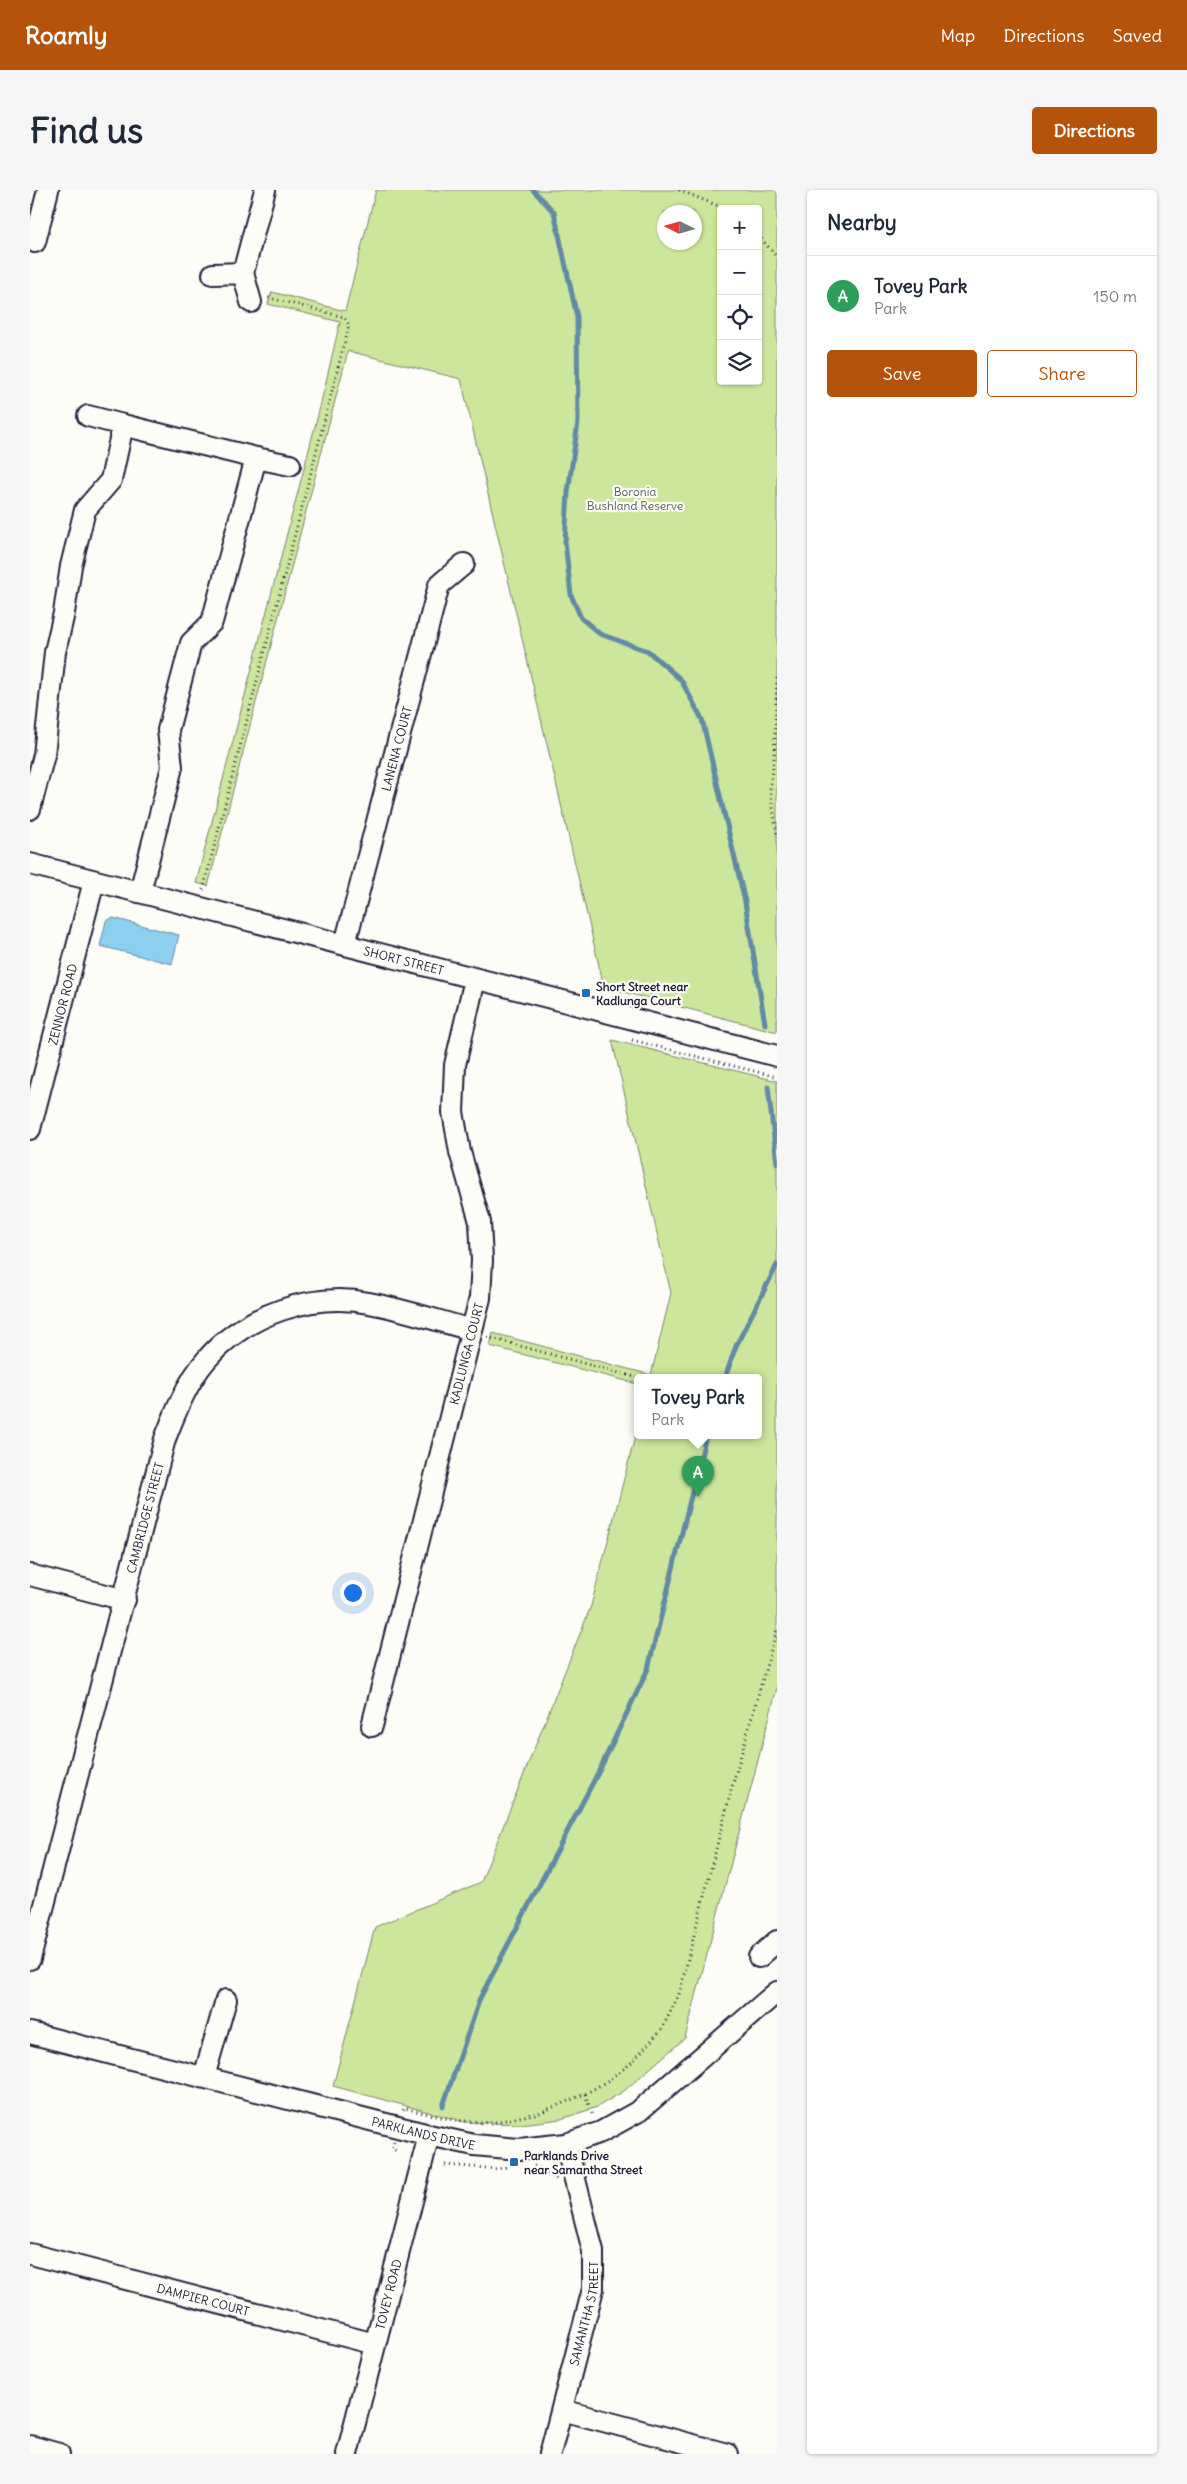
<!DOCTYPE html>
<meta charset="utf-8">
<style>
:root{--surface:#fff;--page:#f6f6f7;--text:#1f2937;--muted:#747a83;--line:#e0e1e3;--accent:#b45309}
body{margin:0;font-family:Delius,sans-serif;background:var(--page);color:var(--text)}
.controls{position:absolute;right:15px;top:15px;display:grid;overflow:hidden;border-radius:5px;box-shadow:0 1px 4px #0004}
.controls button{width:45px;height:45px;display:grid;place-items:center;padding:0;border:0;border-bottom:1px solid var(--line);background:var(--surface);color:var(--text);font:25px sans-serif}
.compass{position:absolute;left:627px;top:15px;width:45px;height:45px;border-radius:50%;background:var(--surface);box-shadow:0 1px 4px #0004;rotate:275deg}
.you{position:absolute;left:322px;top:1402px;width:18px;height:18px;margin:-12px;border:4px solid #fff;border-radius:50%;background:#1a73e8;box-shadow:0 0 0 8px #1a73e833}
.badge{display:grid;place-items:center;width:32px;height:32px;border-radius:50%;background:var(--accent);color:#fff;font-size:16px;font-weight:700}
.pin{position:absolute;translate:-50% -41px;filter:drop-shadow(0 1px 2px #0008)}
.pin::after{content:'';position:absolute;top:26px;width:18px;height:15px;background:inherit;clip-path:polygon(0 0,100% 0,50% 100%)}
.popup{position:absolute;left:604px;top:1184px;width:128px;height:65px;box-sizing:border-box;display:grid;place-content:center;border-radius:5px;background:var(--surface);filter:drop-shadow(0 1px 4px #0005);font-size:16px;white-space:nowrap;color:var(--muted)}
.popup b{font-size:19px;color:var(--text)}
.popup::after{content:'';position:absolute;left:50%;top:100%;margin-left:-10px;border:10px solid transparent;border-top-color:var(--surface)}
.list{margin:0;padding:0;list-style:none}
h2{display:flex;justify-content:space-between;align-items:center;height:65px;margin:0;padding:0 20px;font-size:21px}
h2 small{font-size:16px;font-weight:400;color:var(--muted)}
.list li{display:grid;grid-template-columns:32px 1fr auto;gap:15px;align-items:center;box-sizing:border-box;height:80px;padding:0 20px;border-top:1px solid var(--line)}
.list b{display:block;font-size:19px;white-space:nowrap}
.list p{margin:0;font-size:16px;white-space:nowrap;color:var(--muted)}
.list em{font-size:16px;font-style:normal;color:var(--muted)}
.actions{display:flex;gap:10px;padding:15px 20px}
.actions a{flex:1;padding:11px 0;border:1px solid var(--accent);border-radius:5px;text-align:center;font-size:18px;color:var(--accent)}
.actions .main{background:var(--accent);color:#fff}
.icon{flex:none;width:28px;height:28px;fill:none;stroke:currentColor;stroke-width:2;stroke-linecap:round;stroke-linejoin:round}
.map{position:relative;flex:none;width:747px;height:2264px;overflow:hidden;border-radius:5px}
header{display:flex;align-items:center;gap:30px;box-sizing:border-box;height:70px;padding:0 25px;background:var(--accent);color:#fff}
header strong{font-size:24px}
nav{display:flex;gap:28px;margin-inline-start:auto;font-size:18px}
.intro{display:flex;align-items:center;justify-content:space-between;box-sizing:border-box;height:120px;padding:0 30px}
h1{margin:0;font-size:35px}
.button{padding:12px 22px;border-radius:5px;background:var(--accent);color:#fff;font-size:18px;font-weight:700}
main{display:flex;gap:30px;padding:0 30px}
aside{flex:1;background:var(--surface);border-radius:5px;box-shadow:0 1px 4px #0004}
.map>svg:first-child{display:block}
.green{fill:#cce69c;stroke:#77846c;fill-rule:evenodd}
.water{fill:#8dcfee;stroke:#628aa6}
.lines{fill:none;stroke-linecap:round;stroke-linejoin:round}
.stream{stroke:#628aa6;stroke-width:5}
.minor-casing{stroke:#22223b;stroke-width:24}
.path{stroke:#22223b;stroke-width:3;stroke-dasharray:1 4;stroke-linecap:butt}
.minor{stroke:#fdfcf7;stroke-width:20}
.poi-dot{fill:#1f6fb2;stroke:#fdfcf7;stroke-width:2}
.labels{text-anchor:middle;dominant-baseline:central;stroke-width:4.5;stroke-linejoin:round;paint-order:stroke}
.park-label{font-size:12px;fill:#555d58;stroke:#fdfcf7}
.street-label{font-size:12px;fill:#22223b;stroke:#fdfcf7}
.poi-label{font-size:12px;font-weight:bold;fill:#22223b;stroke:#fdfcf7;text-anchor:start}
</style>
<header>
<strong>Roamly</strong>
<nav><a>Map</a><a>Directions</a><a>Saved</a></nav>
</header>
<div class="intro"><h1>Find us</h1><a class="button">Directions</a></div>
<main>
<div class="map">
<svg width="747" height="2264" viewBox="0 0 747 2264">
<rect width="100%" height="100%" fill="#fdfcf7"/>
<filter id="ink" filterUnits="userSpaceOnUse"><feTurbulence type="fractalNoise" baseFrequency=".02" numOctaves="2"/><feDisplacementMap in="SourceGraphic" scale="10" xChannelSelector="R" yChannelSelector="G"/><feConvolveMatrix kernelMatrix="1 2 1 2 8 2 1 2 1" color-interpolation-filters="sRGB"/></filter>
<g filter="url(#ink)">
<g class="green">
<path d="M346 0H747V842L574 797 431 189 318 161 178 696 166 693 290 217 310 132 238 114 242 102 315 121ZM691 19H728V191H691ZM664 22V52H634V22Z"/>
<polygon points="582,850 747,891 747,1498 655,1848 594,1901 567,1917 531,1929 491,1934 435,1932 303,1896 345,1737 451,1692 561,1416 608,1235 608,1246 728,1246 728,1188 608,1188 608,1194 460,1156 463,1143 621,1185 641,1103"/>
</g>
<polygon class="water" points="83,728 149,745 142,774 70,756 76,731"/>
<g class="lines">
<g class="stream">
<polyline points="503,0 524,22 547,127 548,232 538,302 535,352 541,405 551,428 570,444 618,461 651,490 672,529 715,712 735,834"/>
<polyline points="738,897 747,973"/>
<polyline points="695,1188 706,1156 747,1075"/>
<polyline points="413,1916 450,1808 570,1579 618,1479 676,1246"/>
</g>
<defs>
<g id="minor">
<polyline points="5,52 18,0"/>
<polyline points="213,83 235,0"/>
<polyline points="183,84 213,83 221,112"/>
<polyline points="58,226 93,235"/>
<polyline points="226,268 260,275"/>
<polyline points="0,619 14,565 25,462 34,423 41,376 55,320 81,290 93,235 226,268 182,432 161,453 138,540 142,577 110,702"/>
<path id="s1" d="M0 674 747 866"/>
<path id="s2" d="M315 754 409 395 434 374"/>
<path id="s3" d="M0 939 64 691"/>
<polyline points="0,1385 95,1410"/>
<path id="s4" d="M342 1536 450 1108 452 1070 450 1032 430 962 423 922 425 875 445 789"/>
<polyline points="729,1767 747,1751"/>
<path id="s5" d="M0 1769 135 1249C146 1221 157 1192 177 1169 216 1124 282 1102 339 1113 373 1119 408 1131 442 1140"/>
<path id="s6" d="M0 1843 399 1945 444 1955 489 1959 536 1954 571 1942 609 1921 747 1802"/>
<polyline points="174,1887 196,1810"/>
<path id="s7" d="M0 2064 345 2154"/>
<polyline points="532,2220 697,2264"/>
<polyline points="0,2256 29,2264"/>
<path id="s8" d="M317 2264 399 1945"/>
<path id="s9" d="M520 2264 563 2099V2061L536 1954"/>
</g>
</defs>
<use href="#minor" class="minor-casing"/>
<g class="path">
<polyline points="649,0 696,19"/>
<polyline points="728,45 747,67"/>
<polyline points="747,488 744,569 740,599 747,645"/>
<polyline points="173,700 319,135 314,127 236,107"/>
<polyline points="602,850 747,887"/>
<polyline points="457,1147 608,1188"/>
<polyline points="555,1904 563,1927"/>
<polyline points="373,1920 374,1918 423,1930 461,1933 509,1923 555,1904 577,1891 600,1874 632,1839 649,1804 703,1593 747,1439"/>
<polyline points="364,1952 362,1959 369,1962"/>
<polyline points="415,1975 468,1979 477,1977"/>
<polyline points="504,1976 514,1980 528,1990"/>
</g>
<use href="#minor" class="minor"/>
</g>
</g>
<g class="poi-dot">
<rect x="551" y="798" width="10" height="10" rx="2.5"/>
<rect x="479" y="1967" width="10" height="10" rx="2.5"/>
</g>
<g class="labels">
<g class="park-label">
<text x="605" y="301">Boronia<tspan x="605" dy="14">Bushland Reserve</tspan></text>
</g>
<g class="street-label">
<text stroke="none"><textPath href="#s2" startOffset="202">LANENA COURT</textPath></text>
<text stroke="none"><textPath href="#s1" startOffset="386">SHORT STREET</textPath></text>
<text stroke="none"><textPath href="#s3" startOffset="129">ZENNOR ROAD</textPath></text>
<text stroke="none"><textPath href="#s4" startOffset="384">KADLUNGA COURT</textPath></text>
<text stroke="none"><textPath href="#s5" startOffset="456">CAMBRIDGE STREET</textPath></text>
<text stroke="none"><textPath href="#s6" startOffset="406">PARKLANDS DRIVE</textPath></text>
<text stroke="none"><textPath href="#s8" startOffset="165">TOVEY ROAD</textPath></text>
<text stroke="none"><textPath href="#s7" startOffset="179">DAMPIER COURT</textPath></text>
<text stroke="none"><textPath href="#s9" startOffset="145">SAMANTHA STREET</textPath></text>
</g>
<g class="poi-label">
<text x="566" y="796">Short Street near<tspan x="566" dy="14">Kadlunga Court</tspan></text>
<text x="494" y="1965">Parklands Drive<tspan x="494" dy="14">near Samantha Street</tspan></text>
</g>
</g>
</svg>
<div class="controls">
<button>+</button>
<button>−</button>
<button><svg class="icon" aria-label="locate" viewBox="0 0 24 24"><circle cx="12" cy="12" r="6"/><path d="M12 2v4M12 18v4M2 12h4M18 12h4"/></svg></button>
<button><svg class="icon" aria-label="layers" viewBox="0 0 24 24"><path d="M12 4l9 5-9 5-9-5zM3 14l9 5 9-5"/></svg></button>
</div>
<svg class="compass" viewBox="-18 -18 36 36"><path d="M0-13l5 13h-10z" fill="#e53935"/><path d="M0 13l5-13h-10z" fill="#747a83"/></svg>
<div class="you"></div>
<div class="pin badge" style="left:668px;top:1307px;background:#2e9e5b">A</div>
<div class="popup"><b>Tovey Park</b>Park</div>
</div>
<aside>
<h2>Nearby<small></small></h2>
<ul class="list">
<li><span class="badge" style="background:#2e9e5b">A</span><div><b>Tovey Park</b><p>Park</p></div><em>150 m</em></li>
</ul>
<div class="actions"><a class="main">Save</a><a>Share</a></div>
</aside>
</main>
